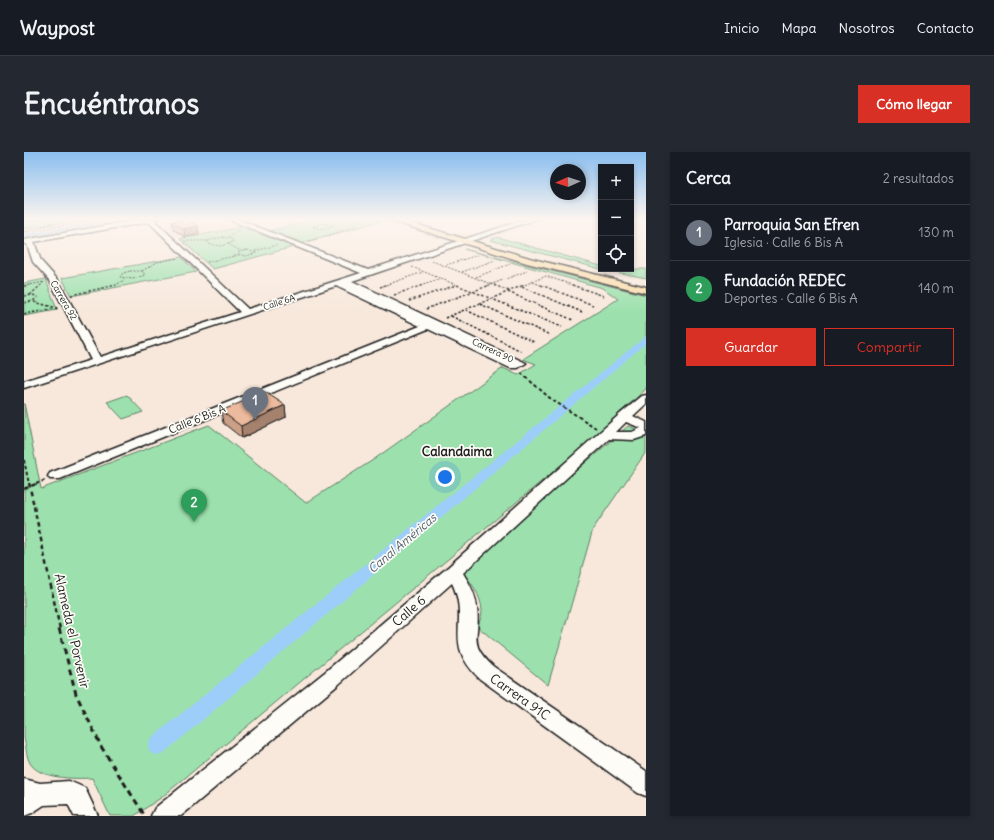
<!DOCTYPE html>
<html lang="es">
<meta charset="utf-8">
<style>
:root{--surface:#171b24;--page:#242831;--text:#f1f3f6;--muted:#9ea1a6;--line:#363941;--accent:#d93025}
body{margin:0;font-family:Delius,sans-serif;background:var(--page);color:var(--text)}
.controls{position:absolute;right:12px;top:12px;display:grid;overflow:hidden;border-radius:0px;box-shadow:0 2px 6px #0003}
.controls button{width:36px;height:36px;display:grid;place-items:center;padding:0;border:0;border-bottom:1px solid var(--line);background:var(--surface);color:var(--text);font:20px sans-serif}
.compass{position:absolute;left:526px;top:12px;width:36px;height:36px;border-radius:50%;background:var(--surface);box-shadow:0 2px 6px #0003;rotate:267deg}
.you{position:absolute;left:421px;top:325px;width:14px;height:14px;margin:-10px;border:3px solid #fff;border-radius:50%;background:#1a73e8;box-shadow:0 0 0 6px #1a73e833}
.badge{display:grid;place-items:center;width:26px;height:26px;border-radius:50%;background:var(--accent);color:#fff;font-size:13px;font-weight:700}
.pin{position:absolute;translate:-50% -33px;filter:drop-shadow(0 1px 2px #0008)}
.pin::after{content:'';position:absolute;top:21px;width:14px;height:12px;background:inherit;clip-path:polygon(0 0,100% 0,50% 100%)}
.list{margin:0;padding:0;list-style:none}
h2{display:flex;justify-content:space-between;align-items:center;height:52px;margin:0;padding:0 16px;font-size:17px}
h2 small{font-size:13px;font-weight:400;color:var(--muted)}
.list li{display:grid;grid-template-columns:26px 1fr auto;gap:12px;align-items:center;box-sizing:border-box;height:56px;padding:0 16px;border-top:1px solid var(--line)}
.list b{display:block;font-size:15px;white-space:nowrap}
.list p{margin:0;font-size:13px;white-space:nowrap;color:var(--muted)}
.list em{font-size:13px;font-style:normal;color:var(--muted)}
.actions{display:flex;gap:8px;padding:12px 16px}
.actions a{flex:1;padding:9px 0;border:1px solid var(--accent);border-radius:0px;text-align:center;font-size:14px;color:var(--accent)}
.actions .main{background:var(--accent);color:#fff}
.icon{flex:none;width:22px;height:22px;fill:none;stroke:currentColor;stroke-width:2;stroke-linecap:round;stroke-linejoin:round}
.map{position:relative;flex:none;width:622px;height:664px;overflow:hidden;border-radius:0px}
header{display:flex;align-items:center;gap:24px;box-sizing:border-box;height:56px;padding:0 20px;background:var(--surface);border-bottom:1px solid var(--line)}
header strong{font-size:19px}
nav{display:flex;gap:22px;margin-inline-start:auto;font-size:14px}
.intro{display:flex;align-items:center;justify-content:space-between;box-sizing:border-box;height:96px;padding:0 24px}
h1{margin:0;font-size:28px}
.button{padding:10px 18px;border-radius:0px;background:var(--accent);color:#fff;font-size:14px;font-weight:700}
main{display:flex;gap:24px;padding:0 24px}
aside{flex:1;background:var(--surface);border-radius:0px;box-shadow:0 2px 6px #0003}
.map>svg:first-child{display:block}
.built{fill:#f4dac9}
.green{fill:#9ce1ad;stroke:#5c7e64}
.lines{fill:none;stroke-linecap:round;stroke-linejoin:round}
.canal{fill:#9dcdf9;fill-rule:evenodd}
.minor-casing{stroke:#1c1c1c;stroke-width:3}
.major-casing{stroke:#1c1c1c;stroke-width:3}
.path-far4{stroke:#1c1c1c;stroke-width:1;stroke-dasharray:2 1.5;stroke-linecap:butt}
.path-far3{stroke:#1c1c1c;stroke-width:1.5;stroke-dasharray:2.5 2;stroke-linecap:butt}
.path-far2{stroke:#1c1c1c;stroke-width:2;stroke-dasharray:3.5 2.5;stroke-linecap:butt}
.path-far1{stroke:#1c1c1c;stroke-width:2.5;stroke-dasharray:4.5 3.5;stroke-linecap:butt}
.path{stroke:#1c1c1c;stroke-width:3;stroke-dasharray:6 4.5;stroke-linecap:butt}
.minor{fill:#fdfcf7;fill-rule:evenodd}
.major{fill:#faddab;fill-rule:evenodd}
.wall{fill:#cba087;stroke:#1c1c1c}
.shaded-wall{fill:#a5826e;stroke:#1c1c1c}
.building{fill:#ecba9d;stroke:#1c1c1c}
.labels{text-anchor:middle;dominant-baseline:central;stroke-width:3.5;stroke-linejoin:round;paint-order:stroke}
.far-street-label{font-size:9px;fill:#1c1c1c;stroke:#fdfcf7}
.street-label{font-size:11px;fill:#1c1c1c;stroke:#fdfcf7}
.water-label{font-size:12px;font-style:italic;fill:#495a69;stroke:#fdfcf7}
.quarter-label{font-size:13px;font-weight:bold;fill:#1c1c1c;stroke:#fdfcf7}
.near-street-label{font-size:13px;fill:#1c1c1c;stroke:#fdfcf7}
</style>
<header>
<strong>Waypost</strong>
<nav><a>Inicio</a><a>Mapa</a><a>Nosotros</a><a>Contacto</a></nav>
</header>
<div class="intro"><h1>Encuéntranos</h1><a class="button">Cómo llegar</a></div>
<main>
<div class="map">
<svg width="622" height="664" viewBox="0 0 622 664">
<rect width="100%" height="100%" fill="#f8e8dc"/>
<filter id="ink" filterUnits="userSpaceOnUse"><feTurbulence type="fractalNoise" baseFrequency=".025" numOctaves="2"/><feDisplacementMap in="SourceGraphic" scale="8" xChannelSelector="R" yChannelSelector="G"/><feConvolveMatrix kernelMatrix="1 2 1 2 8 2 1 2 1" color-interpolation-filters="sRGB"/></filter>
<g filter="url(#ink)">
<polygon class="built" points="147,67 198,67 218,75 156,87 135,69"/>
<g class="green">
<polygon points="20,67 62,67 0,77 0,70"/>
<polygon points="292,67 351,67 356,69 279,91 245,79"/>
<polygon points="218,75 269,95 189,117 156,87"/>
<polygon points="473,85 577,114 577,117 622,117 622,126 577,117 466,88"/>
<path d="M440 97 622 143V237L548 304 138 645 110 664H86L68 626C51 627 15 627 6 611 2 604 2 593 0 586V251L17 337 185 273 282 351 349 308 479 216 494 223 512 212 499 207 594 147 579 136Z"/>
<polygon points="157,105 172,120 47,144 38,126"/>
<polygon points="22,127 33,158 0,164 0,131"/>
<polygon points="103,243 119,260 99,267 83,250"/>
<path d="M604 274 622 281V300L569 377 524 533 454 475C455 470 458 464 458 459 458 445 446 428 437 418Z"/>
</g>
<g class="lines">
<g class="canal">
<polygon points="90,67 103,67 0,86 0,82"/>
<polygon points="622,184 622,191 140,601 133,603 126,601 124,594 126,587"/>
</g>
<defs>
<g id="minor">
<path d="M119 67H133L131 69 224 157 337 121 204 67H213L344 118 503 67H513L328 129 502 211 494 216H486L404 177 36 327H26L24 324 26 321 396 174 312 134 0 236V229L67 208 26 129 9 110 3 92H0V88ZM125 70 216 160 76 205 34 128 17 109 10 90Z"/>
<path d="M622 243V252L609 264 622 270V284L610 288 585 287 439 421C446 432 452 443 453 456 457 485 442 490 470 515L622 619V644L614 641 456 527C417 490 447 471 428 431L315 532 157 664H127L131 656 301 520 424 415 596 262 618 244ZM602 270 617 276 608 280H592Z"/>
<polygon points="0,627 16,631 45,629 61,636 74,664 50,664 44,652 20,653 8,661 0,664"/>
</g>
<polygon id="major" points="361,67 374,67 509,107 622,135 622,141 503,111"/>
</defs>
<use href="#minor" class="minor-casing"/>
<use href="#major" class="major-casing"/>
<g class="path-far4">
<polygon points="299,71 309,74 297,77 289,75"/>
<polyline points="15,75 41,67"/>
<polyline points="0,80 77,67"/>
<polygon points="199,85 208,87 209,90 197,94 185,92 183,89"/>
<polyline points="204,85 215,78"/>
<polyline points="160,89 183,89"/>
<polyline points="285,89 330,75 332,67"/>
<polyline points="204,92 217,99"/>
<polygon points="223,98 233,101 222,104 214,102 215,100"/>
<polyline points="231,99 253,93"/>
<polyline points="408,109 472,134"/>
<polyline points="183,110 215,103"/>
<polyline points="422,113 454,103"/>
<polyline points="388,115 435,134"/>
<polygon points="106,119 118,119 121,123 109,127 96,125 99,121"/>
<polyline points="118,119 133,110 154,106"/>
<polyline points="438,120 471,108"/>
<polyline points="452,125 486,112"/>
<polyline points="509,130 519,134"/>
<polyline points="0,134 20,130"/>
<polyline points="16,134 20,130"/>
<polyline points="91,134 101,127"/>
<polyline points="359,134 399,120"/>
<polyline points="396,134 417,127"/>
<polyline points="429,134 432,133"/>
<polyline points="463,134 503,119"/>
<polyline points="498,134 522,124 551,134"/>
</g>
<g class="path-far3">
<polyline points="433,133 538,175"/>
<polyline points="470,133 485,139"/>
<polyline points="517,133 569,153"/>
<polyline points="548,133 580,144"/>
<polyline points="0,134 5,133"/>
<polyline points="356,135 362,133"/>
<polyline points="498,135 558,160"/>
<polyline points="484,140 549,168"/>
<polyline points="6,143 17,133"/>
<polyline points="47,143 92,133"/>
<polyline points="370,143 399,133"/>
<polyline points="0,144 9,143 14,145 9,149 0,151"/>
<polyline points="385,149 432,133"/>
<polyline points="10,150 33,156"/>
<polyline points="456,152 526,183"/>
<polyline points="402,157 466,133"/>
<polyline points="442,158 510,190"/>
<polyline points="0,162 34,156"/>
<polyline points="427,164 497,199"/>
<polyline points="421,166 500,133"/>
</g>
<g class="path-far2">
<polyline points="497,221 527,247 572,276"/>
<polyline points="0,308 5,332"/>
<polyline points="12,332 21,328"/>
</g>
<g class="path-far1">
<polyline points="5,331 36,477"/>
<polyline points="0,337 14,331"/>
</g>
<polyline class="path" points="35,476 52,542 78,596 121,664"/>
<use href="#minor" class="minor"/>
<use href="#major" class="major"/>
</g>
<g class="wall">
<polygon points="148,70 174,74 175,83 161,85 150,78"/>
<polygon points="261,253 262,265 218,286 199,271 197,259"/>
</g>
<g class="shaded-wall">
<polygon points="174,74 175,83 161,85 160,77"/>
<polygon points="261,253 262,265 218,286 217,274"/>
</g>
<g class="building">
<polygon points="162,67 174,74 160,77 148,70"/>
<polygon points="241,240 261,253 217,274 197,259"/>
</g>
</g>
<linearGradient id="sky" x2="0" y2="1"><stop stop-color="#8abeef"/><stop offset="0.42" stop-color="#fcf5ef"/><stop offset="1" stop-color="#fcf5ef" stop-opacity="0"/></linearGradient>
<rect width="622" height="160" fill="url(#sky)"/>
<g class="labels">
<g class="far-street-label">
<text transform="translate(40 148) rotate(60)">Carrera 92</text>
<text transform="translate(255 150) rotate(-18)">Calle 6A</text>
<text transform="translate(469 198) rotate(25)">Carrera 90</text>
</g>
<g class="street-label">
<text transform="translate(173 267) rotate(-22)">Calle 6 Bis A</text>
</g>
<g class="water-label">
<text transform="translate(378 391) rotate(-40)">Canal Américas</text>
</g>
<g class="quarter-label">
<text x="433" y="299">Calandaima</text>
</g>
<g class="near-street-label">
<text transform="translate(385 459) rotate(-41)">Calle 6</text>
<text transform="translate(48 479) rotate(77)">Alameda el Porvenir</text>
<text transform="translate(496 545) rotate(35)">Carrera 91C</text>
</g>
</g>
</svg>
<div class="controls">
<button>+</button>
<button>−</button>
<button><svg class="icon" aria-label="locate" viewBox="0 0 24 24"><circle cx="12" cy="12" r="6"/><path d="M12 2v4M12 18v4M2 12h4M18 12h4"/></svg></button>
</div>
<svg class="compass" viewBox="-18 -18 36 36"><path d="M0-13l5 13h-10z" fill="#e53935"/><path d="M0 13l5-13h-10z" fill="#9ea1a6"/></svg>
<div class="you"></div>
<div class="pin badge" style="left:231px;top:268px;background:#6b7280">1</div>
<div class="pin badge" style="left:170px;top:370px;background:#2e9e5b">2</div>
</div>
<aside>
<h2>Cerca<small>2 resultados</small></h2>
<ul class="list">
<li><span class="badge" style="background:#6b7280">1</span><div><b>Parroquia San Efren</b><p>Iglesia · Calle 6 Bis A</p></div><em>130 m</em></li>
<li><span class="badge" style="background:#2e9e5b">2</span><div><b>Fundación REDEC</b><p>Deportes · Calle 6 Bis A</p></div><em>140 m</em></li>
</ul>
<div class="actions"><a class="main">Guardar</a><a>Compartir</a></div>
</aside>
</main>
